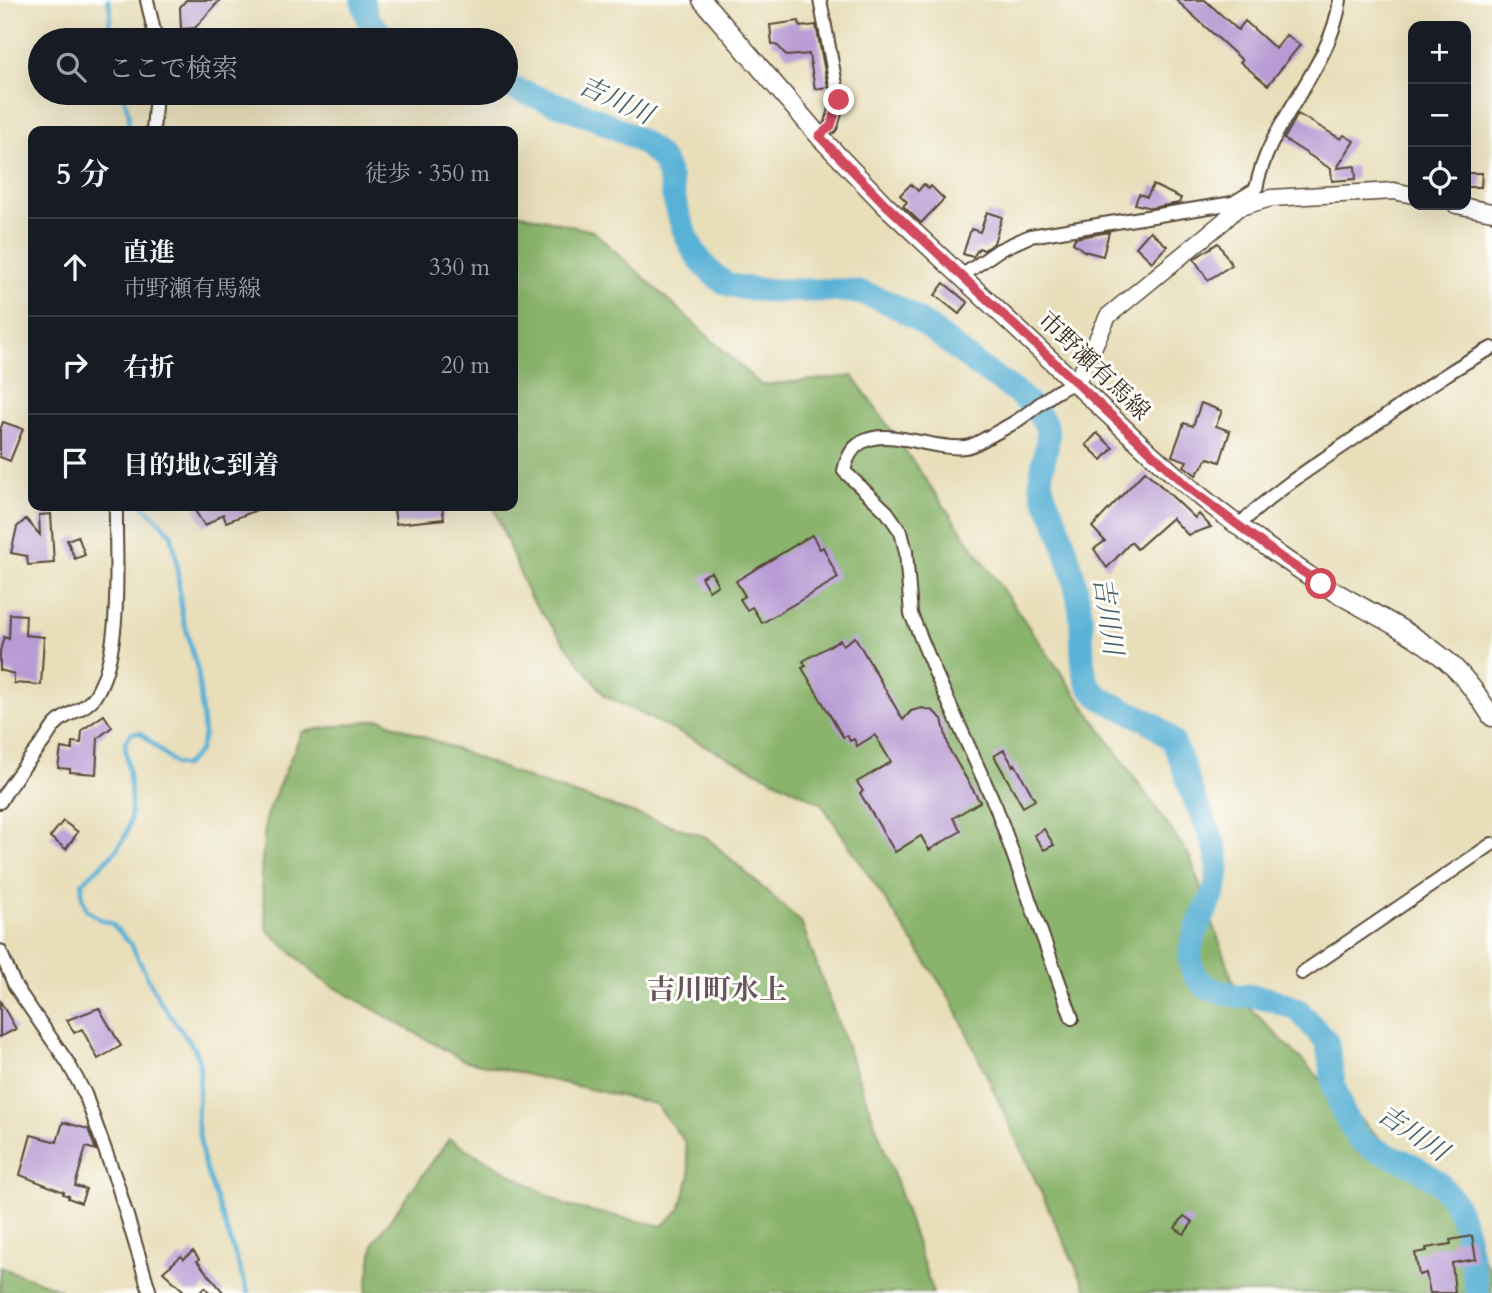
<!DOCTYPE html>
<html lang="ja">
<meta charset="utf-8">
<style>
:root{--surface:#171b24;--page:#242831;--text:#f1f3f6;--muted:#9ea1a6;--line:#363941}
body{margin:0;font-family:Cardo,"Noto Serif JP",serif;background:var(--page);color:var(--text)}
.controls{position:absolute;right:21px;top:21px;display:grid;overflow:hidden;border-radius:14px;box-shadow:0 7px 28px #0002}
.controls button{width:63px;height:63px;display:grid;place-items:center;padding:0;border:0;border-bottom:2px solid var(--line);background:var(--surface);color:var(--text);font:35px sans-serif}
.stop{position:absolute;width:21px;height:21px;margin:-16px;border:5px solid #d1495b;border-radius:50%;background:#fff}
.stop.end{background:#d1495b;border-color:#fff;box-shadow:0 2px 7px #0008}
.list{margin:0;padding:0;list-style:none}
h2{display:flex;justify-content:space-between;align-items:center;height:91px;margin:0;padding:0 28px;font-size:30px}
h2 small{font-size:23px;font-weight:400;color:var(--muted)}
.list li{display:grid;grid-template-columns:46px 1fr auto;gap:21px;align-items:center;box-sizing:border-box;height:98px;padding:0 28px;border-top:2px solid var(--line)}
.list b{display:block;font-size:26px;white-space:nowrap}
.list p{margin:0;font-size:23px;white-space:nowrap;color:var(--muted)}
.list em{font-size:23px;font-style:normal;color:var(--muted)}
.icon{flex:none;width:38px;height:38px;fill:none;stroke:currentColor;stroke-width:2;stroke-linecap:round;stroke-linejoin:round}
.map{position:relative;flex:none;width:1492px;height:1293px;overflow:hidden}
.search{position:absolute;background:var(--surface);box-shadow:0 7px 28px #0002;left:28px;top:28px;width:490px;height:77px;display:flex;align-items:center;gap:18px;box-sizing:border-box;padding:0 24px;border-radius:38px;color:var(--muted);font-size:26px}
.panel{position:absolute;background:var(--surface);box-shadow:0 7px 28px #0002;left:28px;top:126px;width:490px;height:385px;border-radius:14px}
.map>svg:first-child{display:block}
.forest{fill:#8ab46c;stroke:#626f45;stroke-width:2}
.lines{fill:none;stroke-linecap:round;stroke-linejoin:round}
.stream{stroke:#58b1d6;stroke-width:4.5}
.river{stroke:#58b1d6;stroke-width:24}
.building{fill:#b89bd4}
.minor-casing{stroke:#554535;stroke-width:16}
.tertiary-casing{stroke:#554535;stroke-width:19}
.secondary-casing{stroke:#554535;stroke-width:21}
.minor{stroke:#fff;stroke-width:12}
.tertiary{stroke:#fff;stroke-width:16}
.secondary{stroke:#fff;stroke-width:18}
.route{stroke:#d1495b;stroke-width:9}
.labels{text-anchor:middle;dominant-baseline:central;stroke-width:6;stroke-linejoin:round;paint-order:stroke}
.street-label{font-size:24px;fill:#3b2a1e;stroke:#fdfcf7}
.water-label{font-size:26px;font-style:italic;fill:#476068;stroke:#fdfcf7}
.quarter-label{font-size:28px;font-weight:bold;fill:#67525e;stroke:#fdfcf7}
</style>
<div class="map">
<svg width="1492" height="1293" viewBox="0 0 1492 1293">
<rect width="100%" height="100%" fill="#fdfcf7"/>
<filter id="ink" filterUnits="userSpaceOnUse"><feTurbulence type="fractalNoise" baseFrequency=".0143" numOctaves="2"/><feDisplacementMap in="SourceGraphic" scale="14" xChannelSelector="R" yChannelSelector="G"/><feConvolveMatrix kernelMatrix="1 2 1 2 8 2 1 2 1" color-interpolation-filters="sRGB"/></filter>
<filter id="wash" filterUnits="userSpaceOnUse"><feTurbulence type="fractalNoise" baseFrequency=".00686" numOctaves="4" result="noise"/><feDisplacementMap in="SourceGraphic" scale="28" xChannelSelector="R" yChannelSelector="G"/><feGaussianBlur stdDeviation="1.57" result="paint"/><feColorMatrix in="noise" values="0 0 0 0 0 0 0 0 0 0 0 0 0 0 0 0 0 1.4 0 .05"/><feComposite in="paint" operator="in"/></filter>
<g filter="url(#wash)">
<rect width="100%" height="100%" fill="#e8deba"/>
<g class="forest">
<polygon points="513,212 593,231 761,385 853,376 1190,857 1238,996 1456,1215 1492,1273 1492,1293 1088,1293 952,1001 821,803 605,696 529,596 493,506 513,506"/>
<polygon points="380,719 535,781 706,837 801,922 890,1164 933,1293 366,1293 374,1242 449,1139 567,1206 662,1226 680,1209 690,1176 685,1142 655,1104 463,1060 322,980 267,930 261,874 266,815 302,732"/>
<polygon points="0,1267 59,1289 61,1293 0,1293"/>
</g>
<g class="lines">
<g class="stream">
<path d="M105 40C109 27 113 14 108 0"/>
<polyline points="123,93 129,115 127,131"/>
<path d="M144 506 171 533 176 557 182 615 198 672 204 734 200 750 185 766 175 764 141 733H132L125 742C127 769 137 809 126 834 118 853 97 868 82 883V897L87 910 99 919 111 923 131 944 159 1000 194 1048 199 1061 200 1074 197 1121 204 1164 248 1293"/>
</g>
<g class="river">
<polyline points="362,0 369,21 388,40"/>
<path d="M506 86C545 101 641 128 663 162 669 171 671 184 673 194 681 227 692 261 722 281 746 296 818 288 849 291 899 297 939 336 977 365 1000 381 1029 397 1044 422 1054 438 1040 463 1041 482 1042 496 1053 512 1058 526 1068 555 1078 587 1081 618 1083 638 1080 659 1086 679 1095 706 1138 710 1157 727 1162 731 1168 737 1172 741 1182 757 1187 781 1194 798 1201 816 1213 836 1217 855 1218 866 1219 878 1215 889 1206 917 1173 954 1201 982 1211 993 1227 991 1238 997L1245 995 1271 999 1298 1010 1327 1042 1334 1085 1343 1113 1357 1137 1370 1147 1415 1166 1438 1182 1454 1201 1464 1224 1478 1293"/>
</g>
</g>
<g id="blocks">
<g class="building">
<polygon points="186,0 220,0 195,28 181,29 180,7"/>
<polygon points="1176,0 1205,0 1238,30 1245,21 1276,49 1286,35 1300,45 1268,85 1240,62 1242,60"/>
<polygon points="799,21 800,27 816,25 828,87 815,89 809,54 787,56 778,46 772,44 770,25"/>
<polygon points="1298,114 1341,139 1344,135 1354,141 1337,168 1355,166 1356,179 1332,181 1331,169 1284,139"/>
<polygon points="1466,173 1482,173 1481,187 1466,187"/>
<polygon points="911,184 918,191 924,184 929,189 931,186 944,199 921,223 903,206 907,202 900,195"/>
<polygon points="1153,185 1181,198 1179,203 1151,208 1135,204 1139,194 1147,197"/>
<polygon points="987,212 1002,217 994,243 984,250 979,248 973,257 963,254 971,229 980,232"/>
<polygon points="1150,231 1167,246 1152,262 1136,247"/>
<polygon points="1109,232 1103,256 1084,251 1073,243 1075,238"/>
<polygon points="1218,243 1232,265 1208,280 1194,259"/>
<polygon points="944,283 968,303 959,314 935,295"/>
<polygon points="1201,403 1222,411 1216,426 1230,431 1220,462 1208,458 1196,475 1184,466 1187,461 1172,456 1184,423 1193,426"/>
<polygon points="3,422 23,429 10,461 0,457 0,430"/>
<polygon points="1097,433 1113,448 1102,460 1086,445"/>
<polygon points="1145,471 1195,518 1199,514 1211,527 1188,535 1172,518 1137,549 1131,542 1107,568 1094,549 1105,541 1092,527"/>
<polygon points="192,506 265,506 265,507 226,522 223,514 205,526"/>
<polygon points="416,506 442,506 444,519 396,524 394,509"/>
<polygon points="51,514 54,563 28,565 27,556 11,553 17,527 26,519 40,535 39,515"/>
<polygon points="812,535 820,549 823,547 838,578 762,623 752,607 747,610 740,599 745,596 736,581"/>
<polygon points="78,536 85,555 75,559 67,540"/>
<polygon points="711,572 718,585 709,591 701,577"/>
<polygon points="10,614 26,615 25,635 44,637 41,685 14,683 14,674 0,670 0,651 4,637 9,639"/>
<polygon points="855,637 903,720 911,711 922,708 933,711 942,719 949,749 980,802 953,818 961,831 929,850 921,836 895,852 860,793 863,791 857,782 891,762 875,735 857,746 854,739 850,741 847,735 843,737 802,668 806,666 803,661 840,640 843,645"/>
<polygon points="104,715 112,727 98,738 96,774 70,772 70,769 58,768 61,748 72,750 72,742 81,743 82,730"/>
<polygon points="1004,750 1013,766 1015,764 1035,800 1023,807 994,756"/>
<polygon points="63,821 78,832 66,849 50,837"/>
<polygon points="1044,829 1054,845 1044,850 1034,835"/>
<polygon points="0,1001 16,1029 0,1037"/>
<polygon points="99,1008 121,1046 98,1059 82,1029 74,1033 67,1020"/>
<polygon points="63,1122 88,1129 96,1150 86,1147 75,1186 86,1189 81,1203 68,1198 69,1196 63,1194 64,1192 20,1175 31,1135 57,1142"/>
<polygon points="1184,1216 1193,1222 1184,1234 1175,1228"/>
<polygon points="1472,1236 1476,1259 1452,1263 1455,1293 1430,1293 1426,1273 1419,1275 1415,1253 1427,1251 1426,1248 1451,1244 1450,1240"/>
<polygon points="193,1251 199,1259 197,1261 224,1293 210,1293 205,1287 199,1293 186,1293 163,1272 181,1256 184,1259"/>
</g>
</g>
</g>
<g filter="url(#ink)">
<use href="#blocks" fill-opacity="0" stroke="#554535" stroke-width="2"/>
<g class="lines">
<defs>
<g id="minor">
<polyline points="147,0 156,40"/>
<polyline points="153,131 156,93"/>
<polyline points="819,136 831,126 839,100 820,0"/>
<path d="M1233 203 1256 189C1269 119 1331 69 1340 0"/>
<polyline points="963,275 999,250 1030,236 1233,203 1237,208"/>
<path d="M1238 526C1275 490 1320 462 1362 433 1404 404 1446 371 1492 348"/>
<path d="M0 802C12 780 28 761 44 741 48 736 51 729 56 724 67 712 86 710 95 696 124 650 115 560 116 506"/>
<polyline points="0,951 15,986 68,1063 85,1094 118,1186 150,1293"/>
<polyline points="1302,973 1492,844"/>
<path d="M1072 1018 996 807 935 672 911 614 906 552 901 532 887 512 844 471C856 409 925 452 965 447 974 446 982 440 990 436 999 431 1009 426 1018 420 1038 407 1053 390 1077 382"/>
</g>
<g id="tertiary">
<polyline points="1456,205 1492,212"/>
<polyline points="1077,382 1108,316 1224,221 1237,208 1271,198 1394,191 1413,195"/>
</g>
<path id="secondary" d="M702 0 819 136 885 205 1151 454C1203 501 1259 543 1317 581 1358 607 1403 626 1441 656 1462 672 1478 695 1492 717"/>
</defs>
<use href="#minor" class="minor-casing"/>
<use href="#tertiary" class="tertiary-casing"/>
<use href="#secondary" class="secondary-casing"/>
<use href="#minor" class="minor"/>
<use href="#tertiary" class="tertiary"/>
<use href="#secondary" class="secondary"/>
</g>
</g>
<g class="lines" filter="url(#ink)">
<polyline class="route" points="839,100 831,126 819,136 886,205 1191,490 1282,558 1321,584"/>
</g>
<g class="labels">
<g class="street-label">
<text transform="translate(1094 366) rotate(44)">市野瀬有馬線</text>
</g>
<g class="water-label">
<text transform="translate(616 100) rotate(25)">吉川川</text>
<text transform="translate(1108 616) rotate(82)">吉川川</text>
<text transform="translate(1413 1133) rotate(34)">吉川川</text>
</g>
<g class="quarter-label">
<text x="717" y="990">吉川町水上</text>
</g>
</g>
</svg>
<div class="controls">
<button>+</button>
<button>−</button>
<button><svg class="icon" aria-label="locate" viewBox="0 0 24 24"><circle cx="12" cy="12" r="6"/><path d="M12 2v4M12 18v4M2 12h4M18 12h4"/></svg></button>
</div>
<div class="stop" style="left:1321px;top:584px"></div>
<div class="stop end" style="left:839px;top:100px"></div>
<div class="search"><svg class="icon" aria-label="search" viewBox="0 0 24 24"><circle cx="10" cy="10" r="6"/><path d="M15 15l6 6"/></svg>ここで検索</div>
<section class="panel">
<h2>5 分<small>徒歩 · 350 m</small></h2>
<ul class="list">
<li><svg class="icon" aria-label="ahead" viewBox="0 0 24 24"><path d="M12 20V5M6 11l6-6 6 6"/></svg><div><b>直進</b><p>市野瀬有馬線</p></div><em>330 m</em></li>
<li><svg class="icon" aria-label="right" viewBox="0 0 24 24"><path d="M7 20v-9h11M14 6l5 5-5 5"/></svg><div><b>右折</b></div><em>20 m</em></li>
<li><svg class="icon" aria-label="arrive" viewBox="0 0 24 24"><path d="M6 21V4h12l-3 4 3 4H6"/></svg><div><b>目的地に到着</b></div></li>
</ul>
</section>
</div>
